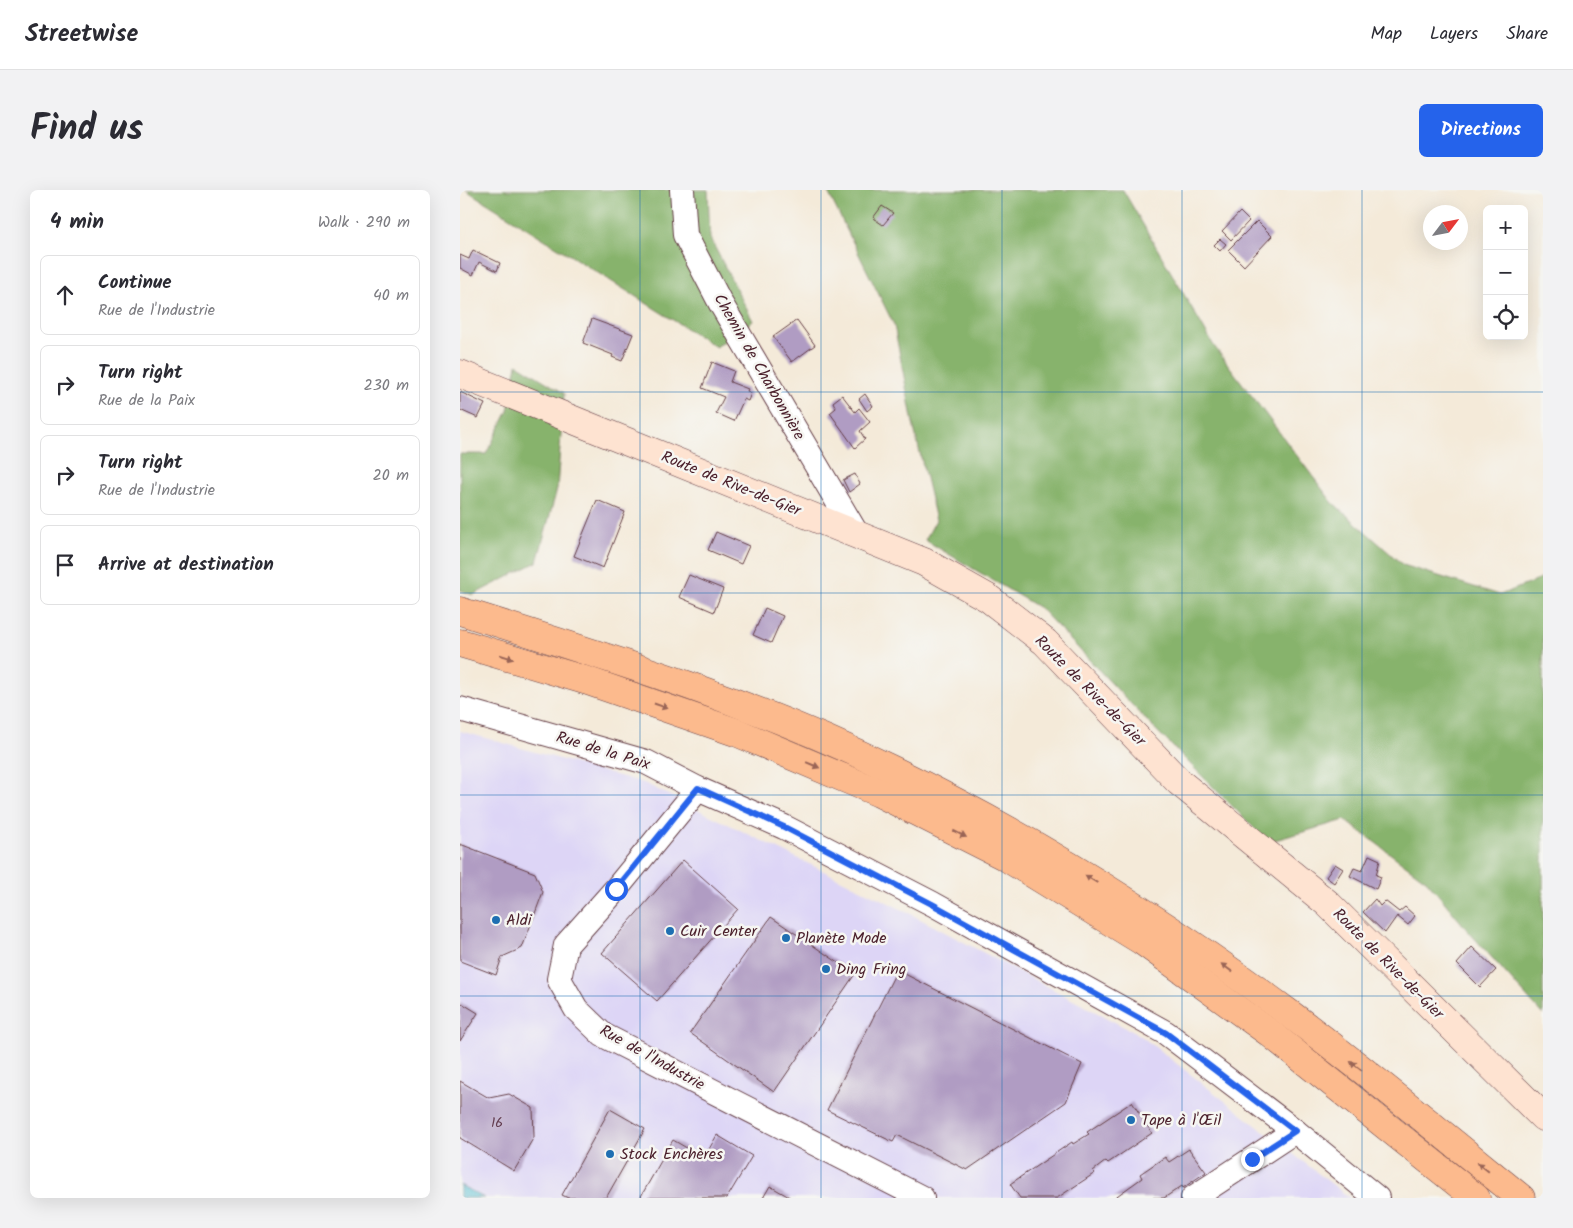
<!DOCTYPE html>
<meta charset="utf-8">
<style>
:root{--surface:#fff;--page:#f2f2f3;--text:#2b2b33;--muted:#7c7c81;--line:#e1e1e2;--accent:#2563eb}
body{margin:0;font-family:Kalam,sans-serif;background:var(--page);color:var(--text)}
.controls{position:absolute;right:15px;top:15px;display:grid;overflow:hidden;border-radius:8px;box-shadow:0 5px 20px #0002}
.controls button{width:45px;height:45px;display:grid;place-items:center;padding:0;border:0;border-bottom:1px solid var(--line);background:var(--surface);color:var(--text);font:25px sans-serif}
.compass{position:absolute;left:963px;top:15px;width:45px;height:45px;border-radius:50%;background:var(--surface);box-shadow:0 5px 20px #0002;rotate:58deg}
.stop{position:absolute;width:15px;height:15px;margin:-11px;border:4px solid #2563eb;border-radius:50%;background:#fff}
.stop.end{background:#2563eb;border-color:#fff;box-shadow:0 1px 5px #0008}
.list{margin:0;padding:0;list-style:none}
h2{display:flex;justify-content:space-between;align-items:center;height:65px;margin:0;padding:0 20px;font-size:21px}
h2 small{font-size:16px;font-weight:400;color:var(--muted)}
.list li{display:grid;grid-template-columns:32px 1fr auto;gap:15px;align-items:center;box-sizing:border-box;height:80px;margin:0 10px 10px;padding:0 10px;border:1px solid var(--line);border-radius:8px}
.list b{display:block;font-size:19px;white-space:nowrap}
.list p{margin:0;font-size:16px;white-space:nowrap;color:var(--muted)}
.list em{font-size:16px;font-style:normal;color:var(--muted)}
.icon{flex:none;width:28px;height:28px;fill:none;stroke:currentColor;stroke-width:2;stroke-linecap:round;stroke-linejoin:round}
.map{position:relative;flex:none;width:1083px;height:1008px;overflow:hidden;border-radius:8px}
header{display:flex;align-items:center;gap:30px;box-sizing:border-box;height:70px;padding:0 25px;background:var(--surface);border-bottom:1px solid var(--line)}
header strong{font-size:24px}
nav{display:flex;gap:28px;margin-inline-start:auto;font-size:18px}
.intro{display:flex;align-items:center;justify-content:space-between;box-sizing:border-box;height:120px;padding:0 30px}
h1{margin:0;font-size:35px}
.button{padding:12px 22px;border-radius:8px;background:var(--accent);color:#fff;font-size:18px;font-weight:700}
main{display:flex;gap:30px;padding:0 30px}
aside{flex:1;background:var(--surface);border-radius:8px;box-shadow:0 5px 20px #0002}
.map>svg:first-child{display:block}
.built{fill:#ddd5f6}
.forest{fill:#87b36c;stroke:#68694c}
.water{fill:#54bdd1;stroke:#4f6e7e}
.building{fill:#b09cc3}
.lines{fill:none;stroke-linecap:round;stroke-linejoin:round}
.minor-casing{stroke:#643d45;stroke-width:26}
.secondary-casing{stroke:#643d45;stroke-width:29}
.motorway-casing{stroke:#643d45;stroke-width:29}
.minor{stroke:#fff;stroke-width:24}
.secondary{stroke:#fee3d1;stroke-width:28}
.motorway{stroke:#fcba8d;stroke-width:28}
.oneway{fill:#9a6557}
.route{stroke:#2563eb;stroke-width:6}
.grid{fill:none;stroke:#1f6fb2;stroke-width:1;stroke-opacity:0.55}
.poi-dot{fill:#1f6fb2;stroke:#f6f6f2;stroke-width:2}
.labels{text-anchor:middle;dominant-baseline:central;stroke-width:5;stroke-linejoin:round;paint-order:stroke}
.number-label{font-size:14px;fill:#643e51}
.street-label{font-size:16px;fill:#4a1f2b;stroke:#f6f6f2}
.poi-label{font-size:16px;fill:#4a1f2b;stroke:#f6f6f2;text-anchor:start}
</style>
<header>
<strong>Streetwise</strong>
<nav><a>Map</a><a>Layers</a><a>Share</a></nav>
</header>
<div class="intro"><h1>Find us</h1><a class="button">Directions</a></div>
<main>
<aside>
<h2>4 min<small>Walk · 290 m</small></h2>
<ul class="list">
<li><svg class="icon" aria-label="ahead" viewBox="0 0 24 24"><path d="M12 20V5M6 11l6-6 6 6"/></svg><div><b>Continue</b><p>Rue de l'Industrie</p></div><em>40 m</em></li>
<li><svg class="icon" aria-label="right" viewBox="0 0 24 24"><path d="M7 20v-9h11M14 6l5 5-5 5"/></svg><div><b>Turn right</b><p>Rue de la Paix</p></div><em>230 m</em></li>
<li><svg class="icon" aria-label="right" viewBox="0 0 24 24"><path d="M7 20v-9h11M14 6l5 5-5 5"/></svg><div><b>Turn right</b><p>Rue de l'Industrie</p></div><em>20 m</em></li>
<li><svg class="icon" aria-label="arrive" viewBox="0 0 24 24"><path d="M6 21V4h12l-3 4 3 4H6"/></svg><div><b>Arrive at destination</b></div></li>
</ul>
</aside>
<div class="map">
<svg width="1083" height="1008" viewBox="0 0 1083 1008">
<rect width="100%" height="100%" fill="#f6f6f2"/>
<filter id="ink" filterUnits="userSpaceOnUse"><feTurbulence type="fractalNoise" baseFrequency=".02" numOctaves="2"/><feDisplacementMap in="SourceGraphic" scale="10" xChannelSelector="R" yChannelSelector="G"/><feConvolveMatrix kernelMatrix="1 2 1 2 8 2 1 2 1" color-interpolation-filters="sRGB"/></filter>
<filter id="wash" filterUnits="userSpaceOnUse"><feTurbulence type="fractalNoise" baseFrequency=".0096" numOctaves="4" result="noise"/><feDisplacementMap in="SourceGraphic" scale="20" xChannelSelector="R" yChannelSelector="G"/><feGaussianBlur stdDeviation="1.12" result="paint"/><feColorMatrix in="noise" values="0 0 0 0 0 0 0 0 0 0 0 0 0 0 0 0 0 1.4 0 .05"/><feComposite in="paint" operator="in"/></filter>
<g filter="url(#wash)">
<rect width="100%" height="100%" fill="#f4ead9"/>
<polygon class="built" points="0,541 184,593 443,720 681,846 890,1008 24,1008 0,995"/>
<g class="forest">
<polygon points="6,0 248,0 250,48 293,131 256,157"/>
<polygon points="367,0 663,0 754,156 872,312 943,375 1040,405 1083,388 1083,825 1009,742 967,691 885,630 808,652 691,535 581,419 465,350 476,330 454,238 434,135"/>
<polygon points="57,174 104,203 97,299 77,372 13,405 0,400 0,264 26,264 48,221"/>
</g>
<polygon class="water" points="0,995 24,1008 0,1008"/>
<g id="blocks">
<g class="building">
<polygon points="422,16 433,23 423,35 413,28"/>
<polygon points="780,22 789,31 771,50 762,41"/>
<polygon points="797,31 812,46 784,76 768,60"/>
<polygon points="760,49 766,54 760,61 754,55"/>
<polygon points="13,60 40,73 37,81 19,72 13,85 0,78 0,65 9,69"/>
<polygon points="132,129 173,144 162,171 152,167 153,165 123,153"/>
<polygon points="337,130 355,155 332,172 313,147"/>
<polygon points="252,172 274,181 270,192 288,199 287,201 291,203 288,211 284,209 274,231 256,223 264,207 242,198"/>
<polygon points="0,202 25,214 18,228 0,220"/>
<polygon points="405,204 413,216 407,221 399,209"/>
<polygon points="382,205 395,222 399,218 410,232 400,241 405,249 395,258 370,223 376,218 373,212"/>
<polygon points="395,284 400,294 389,302 383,290"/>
<polygon points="137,310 165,322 143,378 114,366"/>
<polygon points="256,342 289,356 281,374 248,360"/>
<polygon points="229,385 263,399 254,422 219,407"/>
<polygon points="305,418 323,426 311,453 293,445"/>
<polygon points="0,654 75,683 83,702 62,758 42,767 36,785 0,771"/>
<polygon points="909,665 920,670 916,685 921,687 916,699 890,686 894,678 902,681"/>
<polygon points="223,670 278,719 197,811 142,763"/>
<polygon points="875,674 883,679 874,693 866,687"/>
<polygon points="915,709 920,716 925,711 939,722 945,717 955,726 948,735 937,726 925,743 903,722"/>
<polygon points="311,727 395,784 314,902 230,843"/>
<polygon points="1012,757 1036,780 1020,797 997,774"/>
<polygon points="437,780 622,874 606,912 507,980 437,945 433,952 367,920"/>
<polygon points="0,812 18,823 0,851"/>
<polygon points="0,891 29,908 49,904 73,918 74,947 54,981 0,948"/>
<polygon points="672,912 692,943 648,973 646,971 633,981 635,983 597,1008 560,1008 550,994 612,952 613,954 629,944 627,942"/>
<polygon points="150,919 185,939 146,1008 108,1008 102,1005"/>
<polygon points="257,945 292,966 267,1008 180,1008 213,950 244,968"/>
<polygon points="729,959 746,982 723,998 722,996 704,1008 654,1008 682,988 680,984 705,967 709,972"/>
<polygon points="310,996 331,1008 303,1008"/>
</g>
</g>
</g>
<g filter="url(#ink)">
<use href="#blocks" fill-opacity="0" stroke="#643d45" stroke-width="1"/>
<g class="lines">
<defs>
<g id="minor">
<polyline points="222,0 225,45 261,114 398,346"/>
<polyline points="0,519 186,572 238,599 324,637 473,714 706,843 835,941 917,1008"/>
<polyline points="238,599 156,699 106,755 99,789 116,819 143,845 462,1008"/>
<polyline points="733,1008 835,941"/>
</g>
<polyline id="secondary" points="0,184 464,372 528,408 585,452 719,592 867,713 1083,927"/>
<g id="motorway">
<path d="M0 421C147 467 294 512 433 580 573 648 705 731 830 824 909 883 985 946 1061 1008"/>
<polyline points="0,453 128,491 278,543 419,603 544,666 682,751 811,844 1016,1008"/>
</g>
</defs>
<use href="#minor" class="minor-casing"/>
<use href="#secondary" class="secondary-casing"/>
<use href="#motorway" class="motorway-casing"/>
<use href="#minor" class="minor"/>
<use href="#secondary" class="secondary"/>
<use href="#motorway" class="motorway"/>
</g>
<defs><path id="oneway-solid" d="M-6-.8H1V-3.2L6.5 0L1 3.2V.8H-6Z" transform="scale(1.25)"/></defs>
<g class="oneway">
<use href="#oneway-solid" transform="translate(47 467) rotate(17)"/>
<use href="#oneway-solid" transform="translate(201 516) rotate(19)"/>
<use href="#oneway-solid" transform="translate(353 575) rotate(23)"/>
<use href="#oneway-solid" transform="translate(500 644) rotate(27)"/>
<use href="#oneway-solid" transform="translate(631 689) rotate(-148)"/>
<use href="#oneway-solid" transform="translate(767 778) rotate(-144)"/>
<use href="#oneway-solid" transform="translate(896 876) rotate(-142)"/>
<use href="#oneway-solid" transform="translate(1023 977) rotate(-141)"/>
</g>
</g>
<g class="lines" filter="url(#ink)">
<polyline class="route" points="156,699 238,598 324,637 472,714 706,843 835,941 792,969"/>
</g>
<path class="grid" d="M180 0V1008M361 0V1008M542 0V1008M722 0V1008M902 0V1008M0 202H1083M0 403H1083M0 605H1083M0 806H1083"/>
<g class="poi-dot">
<circle cx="36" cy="730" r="5"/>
<circle cx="210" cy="741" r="5"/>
<circle cx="326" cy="748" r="5"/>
<circle cx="366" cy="779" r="5"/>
<circle cx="671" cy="930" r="5"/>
<circle cx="150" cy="964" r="5"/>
</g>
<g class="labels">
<g class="number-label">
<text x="37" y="933">16</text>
</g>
<g class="street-label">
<text transform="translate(299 177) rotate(60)">Chemin de Charbonnière</text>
<text transform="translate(271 294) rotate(22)">Route de Rive-de-Gier</text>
<text transform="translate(630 501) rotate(45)">Route de Rive-de-Gier</text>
<text transform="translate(143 561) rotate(17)">Rue de la Paix</text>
<text transform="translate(928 774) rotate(45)">Route de Rive-de-Gier</text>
<text transform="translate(192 868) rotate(29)">Rue de l'Industrie</text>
</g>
<g class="poi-label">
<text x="46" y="730">Aldi</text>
<text x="220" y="741">Cuir Center</text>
<text x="336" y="748">Planète Mode</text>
<text x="376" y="779">Ding Fring</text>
<text x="681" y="930">Tape à l'Œil</text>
<text x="160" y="964">Stock Enchères</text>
</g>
</g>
</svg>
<div class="controls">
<button>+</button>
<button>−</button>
<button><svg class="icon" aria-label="locate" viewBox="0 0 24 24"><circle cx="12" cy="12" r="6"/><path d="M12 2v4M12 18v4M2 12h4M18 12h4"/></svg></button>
</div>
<svg class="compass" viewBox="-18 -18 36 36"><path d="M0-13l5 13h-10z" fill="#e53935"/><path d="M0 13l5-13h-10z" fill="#7c7c81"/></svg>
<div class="stop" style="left:156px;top:699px"></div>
<div class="stop end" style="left:792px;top:969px"></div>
</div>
</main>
